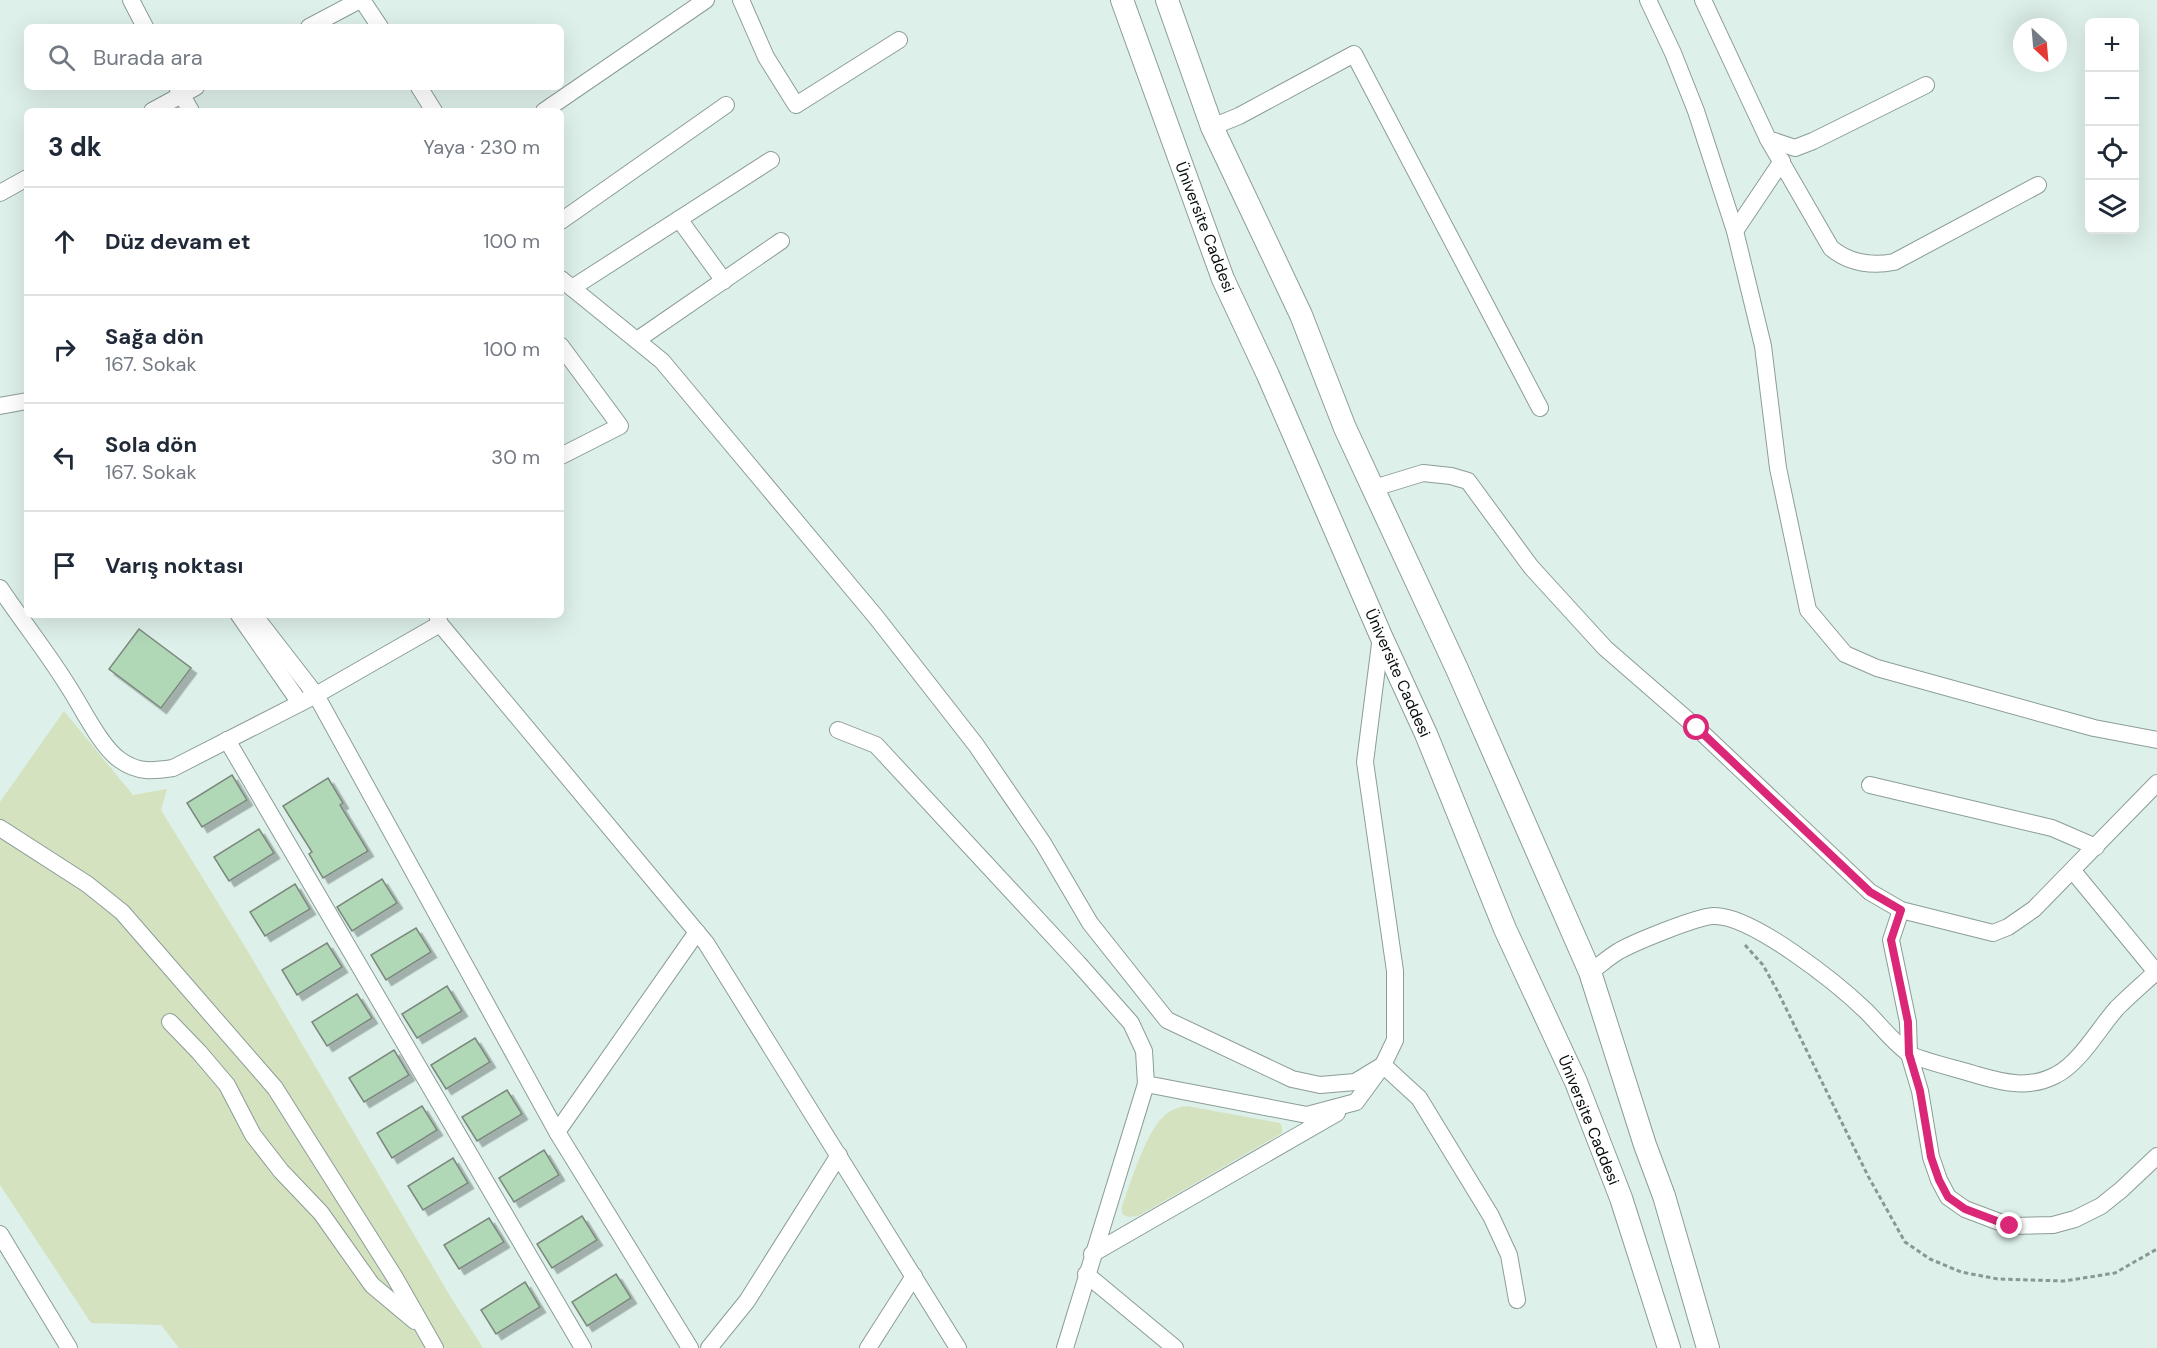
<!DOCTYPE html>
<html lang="tr">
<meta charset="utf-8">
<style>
:root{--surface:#fff;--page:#f2f2f3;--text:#1f2937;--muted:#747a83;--line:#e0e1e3}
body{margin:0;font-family:"DM Sans",sans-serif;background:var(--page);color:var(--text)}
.controls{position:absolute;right:18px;top:18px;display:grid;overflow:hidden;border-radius:9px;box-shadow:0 6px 24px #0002}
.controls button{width:54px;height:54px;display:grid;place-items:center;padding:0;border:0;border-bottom:2px solid var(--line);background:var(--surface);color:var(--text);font:30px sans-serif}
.compass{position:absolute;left:2013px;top:18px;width:54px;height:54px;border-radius:50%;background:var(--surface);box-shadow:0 6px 24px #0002;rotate:154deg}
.stop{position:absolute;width:18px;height:18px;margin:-14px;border:4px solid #db2777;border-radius:50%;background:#fff}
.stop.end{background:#db2777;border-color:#fff;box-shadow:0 2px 6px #0008}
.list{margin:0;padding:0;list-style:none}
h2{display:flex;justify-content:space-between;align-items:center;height:78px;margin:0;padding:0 24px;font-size:26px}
h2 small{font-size:20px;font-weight:400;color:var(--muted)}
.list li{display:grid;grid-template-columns:39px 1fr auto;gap:18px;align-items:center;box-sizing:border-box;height:108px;padding:0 24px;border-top:2px solid var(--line)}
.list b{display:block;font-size:22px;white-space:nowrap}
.list p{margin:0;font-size:20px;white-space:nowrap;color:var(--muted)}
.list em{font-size:20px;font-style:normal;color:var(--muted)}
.icon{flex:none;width:33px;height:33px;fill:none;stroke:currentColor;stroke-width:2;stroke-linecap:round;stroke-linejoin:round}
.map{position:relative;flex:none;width:2157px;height:1348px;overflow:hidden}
.search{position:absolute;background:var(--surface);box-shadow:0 6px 24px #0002;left:24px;top:24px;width:540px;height:66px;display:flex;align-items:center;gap:15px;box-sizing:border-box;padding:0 21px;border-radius:9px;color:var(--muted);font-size:22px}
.panel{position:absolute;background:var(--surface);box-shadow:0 6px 24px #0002;left:24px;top:108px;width:540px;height:510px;border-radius:9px}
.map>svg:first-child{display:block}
.green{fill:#d4e2c0}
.building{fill:#b0d8b6;stroke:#7c887e;stroke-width:1.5;filter:url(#shadow)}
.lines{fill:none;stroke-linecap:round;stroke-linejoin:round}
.minor-casing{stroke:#8b9d97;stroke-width:18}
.secondary-casing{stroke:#8b9d97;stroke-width:24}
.path{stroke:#8a9893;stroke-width:3;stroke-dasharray:4.5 3;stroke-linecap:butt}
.minor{stroke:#fff;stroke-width:16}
.secondary{stroke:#fff;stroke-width:22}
.route{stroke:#db2777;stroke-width:8}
.labels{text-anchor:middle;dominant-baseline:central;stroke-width:4.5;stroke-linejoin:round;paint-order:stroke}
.street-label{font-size:16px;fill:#090f0d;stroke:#fff}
</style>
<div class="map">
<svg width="2157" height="1348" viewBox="0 0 2157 1348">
<defs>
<filter id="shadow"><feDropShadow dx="5.5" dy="5.5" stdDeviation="0" flood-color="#0004"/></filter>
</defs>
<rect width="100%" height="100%" fill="#ddf0e9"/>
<g class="green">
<polygon points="64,711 133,795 167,789 161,810 247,950 450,1296 483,1348 179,1348 161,1325 91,1323 0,1185 0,802"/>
<path d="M1187 1106 1280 1123 1282 1127V1133L1138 1216 1128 1217 1122 1214V1206C1131 1182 1146 1131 1165 1115 1172 1109 1179 1107 1187 1106Z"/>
</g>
<g class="building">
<polygon points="139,629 191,668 161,708 109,669"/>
<polygon points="232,775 247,800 202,827 187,803"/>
<polygon points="328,778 343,803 340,805 368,851 323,878 309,854 312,852 283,806"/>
<polygon points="259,829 274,853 229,881 214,857"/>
<polygon points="382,879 397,903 352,931 337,907"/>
<polygon points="295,884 310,909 265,936 250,912"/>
<polygon points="416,928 431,952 386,980 371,955"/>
<polygon points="327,943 342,967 297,995 282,970"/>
<polygon points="447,986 462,1011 417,1038 402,1014"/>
<polygon points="357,994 372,1018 327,1046 312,1022"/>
<polygon points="475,1038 490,1062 446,1089 431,1065"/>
<polygon points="394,1050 409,1075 364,1102 349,1078"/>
<polygon points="507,1090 522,1114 477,1141 462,1117"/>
<polygon points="422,1106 437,1130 392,1158 377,1133"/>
<polygon points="544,1150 559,1175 514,1202 499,1178"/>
<polygon points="453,1158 468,1183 423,1210 408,1186"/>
<polygon points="582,1216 597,1240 552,1268 537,1244"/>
<polygon points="489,1218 504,1242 459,1269 444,1245"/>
<polygon points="616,1274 631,1298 587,1326 572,1302"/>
<polygon points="525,1282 540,1307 496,1334 481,1310"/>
</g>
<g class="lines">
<defs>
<g id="minor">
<polyline points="131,0 145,27"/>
<polyline points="362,0 380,27"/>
<polyline points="741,0 766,57 796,105 899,40"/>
<polyline points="1648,0 1673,53 1696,111 1735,231 1763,346 1778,468 1808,610 1845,654 1877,668 2094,728 2157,740"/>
<polyline points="1703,0 1768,139 1795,148 1813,141 1926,85"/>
<polyline points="309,27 360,0"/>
<polyline points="177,87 191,111"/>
<polyline points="419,87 434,111"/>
<polyline points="152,111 196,87"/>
<polyline points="544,111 706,0"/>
<polyline points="1212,127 1239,116 1354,54 1540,408"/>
<path d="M1768 139 1831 248C1849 263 1872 266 1894 262L2038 185"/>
<polyline points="0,193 27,178"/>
<polyline points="679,219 724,281"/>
<polyline points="561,221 726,105"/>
<polyline points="1735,231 1782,161"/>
<polyline points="561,279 662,361 876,617 976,745 1043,843 1090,923 1167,1020 1292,1079 1320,1085 1355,1082 1383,1065 1419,1098 1491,1216 1509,1255 1517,1300"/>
<polyline points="572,288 771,160"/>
<polyline points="637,340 781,241"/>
<polyline points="561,346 620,426 561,456"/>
<polyline points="0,406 27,401"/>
<polyline points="1374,488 1423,473 1451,476 1468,481 1531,567 1605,648 1697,728 1870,892 1901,910 1993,933 2008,927 2034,909 2157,783"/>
<path d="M0 588C22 621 47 652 68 686 82 707 100 746 120 760 138 773 153 771 173 768L316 695 254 615"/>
<polyline points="239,615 300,703"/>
<polyline points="437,615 440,624 316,695 557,1132 690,1348"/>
<polyline points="440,624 706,943 958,1348"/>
<polyline points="838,730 876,745 1078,963 1131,1023 1144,1051 1146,1084"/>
<polyline points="227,740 583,1348"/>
<polyline points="1870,785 2052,828 2096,847"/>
<polyline points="0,828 87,884 122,912 275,1088 394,1276 435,1348"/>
<polyline points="2073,871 2156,972"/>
<polyline points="1901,910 1891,940 1908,1022 1909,1054 1920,1091 1931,1157 1939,1180 1948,1197 1965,1209 2010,1226 2053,1225 2075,1219 2101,1206 2121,1190 2157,1156"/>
<path d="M1590 972C1600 965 1609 957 1619 951 1635 942 1696 917 1713 916 1751 914 1838 984 1866 1011 1880 1025 1892 1041 1908 1053 1918 1060 1962 1070 1977 1075 2004 1083 2030 1089 2056 1075 2080 1063 2099 1028 2117 1008 2130 995 2144 983 2157 971"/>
<polyline points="170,1022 199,1052 227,1085 253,1135 281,1171 321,1213 372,1285 415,1321"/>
<polyline points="557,1132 697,932"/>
<polyline points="0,1234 69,1348"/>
<polyline points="1092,1254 1337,1113"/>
<polyline points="1086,1274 1175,1348"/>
<polyline points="709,1348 747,1301 839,1155"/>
<polyline points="868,1348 914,1276"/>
<polyline points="1065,1348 1146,1084 1307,1115 1356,1102 1383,1065 1395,1040 1395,971 1365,762 1381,636"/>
</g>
<g id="secondary">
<polyline points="1122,0 1223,279 1268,375 1381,636 1426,734 1505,929 1576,1082 1621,1198 1669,1348"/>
<polyline points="1167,0 1212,127 1301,315 1345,428 1457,669 1590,972 1645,1145 1664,1196 1708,1348"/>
</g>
</defs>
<use href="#minor" class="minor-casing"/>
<use href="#secondary" class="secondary-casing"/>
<polyline class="path" points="1745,945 1763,965 1778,992 1868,1176 1905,1242 1930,1259 1961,1272 1998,1279 2064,1281 2115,1273 2157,1249"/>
<use href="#minor" class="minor"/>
<use href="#secondary" class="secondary"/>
</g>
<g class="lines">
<polyline class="route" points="1697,728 1870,892 1901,910 1891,940 1908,1022 1909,1054 1920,1091 1931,1157 1939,1180 1948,1197 1965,1209 2010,1226"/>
</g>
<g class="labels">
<g class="street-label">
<text transform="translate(1205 227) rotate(69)">Üniversite Caddesi</text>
<text transform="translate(1398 673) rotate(66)">Üniversite Caddesi</text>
<text transform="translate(1589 1120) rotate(68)">Üniversite Caddesi</text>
</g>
</g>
</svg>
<div class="controls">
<button>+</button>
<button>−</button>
<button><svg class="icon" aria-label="locate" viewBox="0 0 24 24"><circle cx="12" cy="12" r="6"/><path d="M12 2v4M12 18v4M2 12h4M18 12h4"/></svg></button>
<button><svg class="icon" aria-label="layers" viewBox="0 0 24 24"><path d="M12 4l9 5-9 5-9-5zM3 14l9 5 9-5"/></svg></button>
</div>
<svg class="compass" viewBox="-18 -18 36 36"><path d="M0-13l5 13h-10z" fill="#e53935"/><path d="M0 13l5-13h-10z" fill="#747a83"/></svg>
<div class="stop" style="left:1697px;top:728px"></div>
<div class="stop end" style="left:2010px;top:1226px"></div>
<div class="search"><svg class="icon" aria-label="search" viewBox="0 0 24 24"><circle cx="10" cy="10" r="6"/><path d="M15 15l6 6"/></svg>Burada ara</div>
<section class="panel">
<h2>3 dk<small>Yaya · 230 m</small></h2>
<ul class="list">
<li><svg class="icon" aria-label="ahead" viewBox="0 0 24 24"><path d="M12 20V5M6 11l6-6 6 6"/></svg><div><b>Düz devam et</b></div><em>100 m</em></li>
<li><svg class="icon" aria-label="right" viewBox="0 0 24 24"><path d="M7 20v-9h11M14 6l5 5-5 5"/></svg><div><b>Sağa dön</b><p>167. Sokak</p></div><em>100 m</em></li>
<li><svg class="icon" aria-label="left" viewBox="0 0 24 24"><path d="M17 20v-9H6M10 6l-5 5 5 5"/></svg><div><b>Sola dön</b><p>167. Sokak</p></div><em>30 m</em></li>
<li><svg class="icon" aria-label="arrive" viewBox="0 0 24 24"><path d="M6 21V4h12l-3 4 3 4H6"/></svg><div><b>Varış noktası</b></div></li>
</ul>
</section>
</div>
